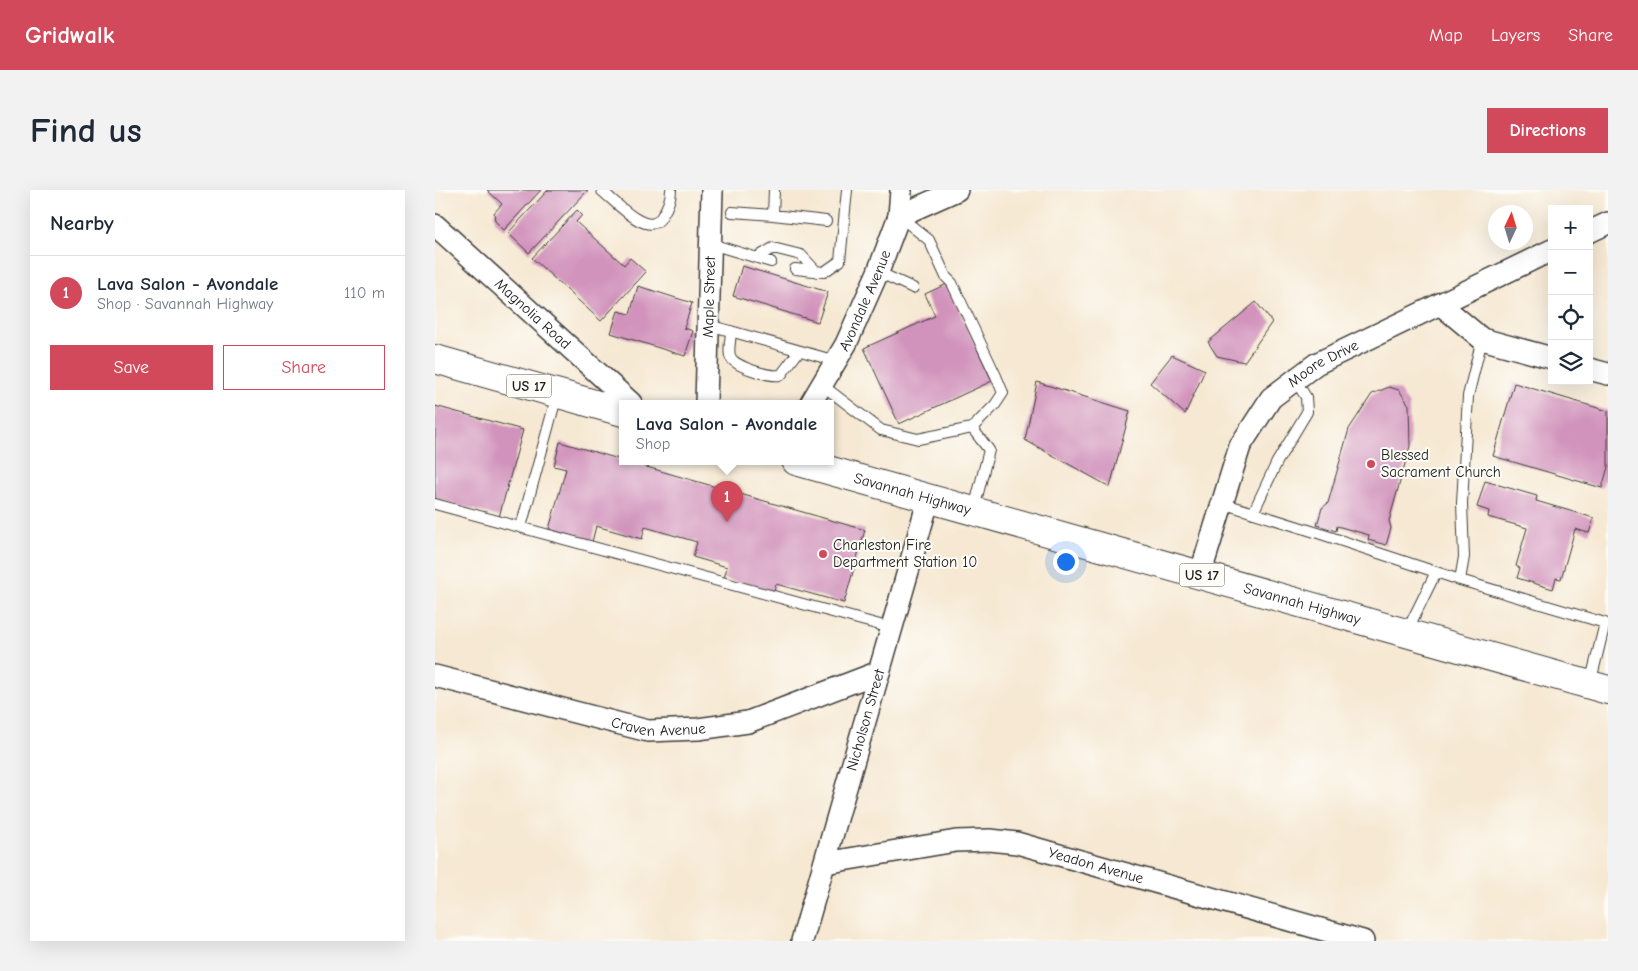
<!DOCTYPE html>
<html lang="en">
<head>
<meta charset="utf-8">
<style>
  body { margin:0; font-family:"Comic Neue",sans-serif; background:#f2f2f3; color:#1f2937 }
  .controls { position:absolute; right:15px; top:15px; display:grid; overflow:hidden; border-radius:0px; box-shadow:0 5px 20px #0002 }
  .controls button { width:45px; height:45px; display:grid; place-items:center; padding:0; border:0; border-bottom:1px solid #e0e1e3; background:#fff; color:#1f2937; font:25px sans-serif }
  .compass { position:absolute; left:1053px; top:15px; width:45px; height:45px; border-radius:50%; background:#fff; box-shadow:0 5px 20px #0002; rotate:4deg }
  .you { position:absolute; left:630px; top:371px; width:18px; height:18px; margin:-12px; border:4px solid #fff; border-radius:50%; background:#1a73e8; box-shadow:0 0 0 8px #1a73e833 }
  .badge { display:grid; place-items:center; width:32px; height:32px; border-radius:50%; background:#d1495b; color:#fff; font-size:16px; font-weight:700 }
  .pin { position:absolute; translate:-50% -41px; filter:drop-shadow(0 1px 2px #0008) }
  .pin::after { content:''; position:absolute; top:26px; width:18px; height:15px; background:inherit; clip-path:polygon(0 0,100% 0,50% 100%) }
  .popup { position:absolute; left:184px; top:210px; width:215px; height:65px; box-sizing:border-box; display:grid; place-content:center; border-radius:0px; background:#fff; filter:drop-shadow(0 1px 4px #0005); font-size:16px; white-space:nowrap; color:#747a83 }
  .popup b { font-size:19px; color:#1f2937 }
  .popup::after { content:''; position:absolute; left:50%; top:100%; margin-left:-10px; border:10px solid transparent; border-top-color:#fff }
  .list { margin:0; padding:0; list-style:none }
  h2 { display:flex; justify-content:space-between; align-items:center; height:65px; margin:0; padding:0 20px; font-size:21px }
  h2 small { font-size:16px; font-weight:400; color:#747a83 }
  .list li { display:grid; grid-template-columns:32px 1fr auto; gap:15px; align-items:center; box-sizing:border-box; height:75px; padding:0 20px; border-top:1px solid #e0e1e3 }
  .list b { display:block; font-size:19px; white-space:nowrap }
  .list p { margin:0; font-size:16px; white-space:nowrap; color:#747a83 }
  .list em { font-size:16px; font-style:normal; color:#747a83 }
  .actions { display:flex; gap:10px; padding:15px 20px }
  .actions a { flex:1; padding:11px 0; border:1px solid #d1495b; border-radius:0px; text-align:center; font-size:18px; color:#d1495b }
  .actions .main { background:#d1495b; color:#fff }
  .icon { flex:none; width:28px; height:28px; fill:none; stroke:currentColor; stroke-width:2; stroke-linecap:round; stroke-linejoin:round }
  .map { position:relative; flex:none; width:1173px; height:751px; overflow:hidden; border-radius:0px }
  header { display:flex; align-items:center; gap:30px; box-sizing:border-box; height:70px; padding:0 25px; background:#d1495b; color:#fff }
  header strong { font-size:24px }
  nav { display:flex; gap:28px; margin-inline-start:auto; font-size:18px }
  .intro { display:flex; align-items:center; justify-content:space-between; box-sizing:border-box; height:120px; padding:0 30px }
  h1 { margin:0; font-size:35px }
  .button { padding:12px 22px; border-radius:0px; background:#d1495b; color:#fff; font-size:18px; font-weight:700 }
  main { display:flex; gap:30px; padding:0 30px }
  aside { flex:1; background:#fff; border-radius:0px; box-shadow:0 5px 20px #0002 }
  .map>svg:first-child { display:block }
  .building { fill:#d193bc }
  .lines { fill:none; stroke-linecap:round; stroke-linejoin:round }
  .lane-casing { stroke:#3d3b37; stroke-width:12 }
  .street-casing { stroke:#3d3b37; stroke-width:24 }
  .highway-casing { stroke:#3d3b37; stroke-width:30 }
  .lane { stroke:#fff; stroke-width:10 }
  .street { stroke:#fff; stroke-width:21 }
  .highway { stroke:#fff; stroke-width:28 }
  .poi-dot { fill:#d1495b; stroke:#fdfcf7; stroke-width:2 }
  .labels { text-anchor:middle; stroke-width:4; stroke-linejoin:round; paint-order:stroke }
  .shield { fill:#fdfcf7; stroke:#605f5e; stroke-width:1 }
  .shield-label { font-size:14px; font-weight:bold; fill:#1c1c1c }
  .street-label { font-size:15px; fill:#1c1c1c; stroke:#fdfcf7 }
  .poi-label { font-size:15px; fill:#1c1c1c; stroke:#fdfcf7; text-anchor:start }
</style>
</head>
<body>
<header>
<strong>Gridwalk</strong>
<nav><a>Map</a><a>Layers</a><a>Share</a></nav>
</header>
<div class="intro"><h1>Find us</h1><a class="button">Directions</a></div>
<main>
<aside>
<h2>Nearby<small></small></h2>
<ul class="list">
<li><span class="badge">1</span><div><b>Lava Salon - Avondale</b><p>Shop · Savannah Highway</p></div><em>110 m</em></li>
</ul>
<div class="actions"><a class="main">Save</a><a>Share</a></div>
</aside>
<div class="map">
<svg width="1173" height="751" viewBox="0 0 1173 751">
  <rect width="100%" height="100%" fill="#fdfcf7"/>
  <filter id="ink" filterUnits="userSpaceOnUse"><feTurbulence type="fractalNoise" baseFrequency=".02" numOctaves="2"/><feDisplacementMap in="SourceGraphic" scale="10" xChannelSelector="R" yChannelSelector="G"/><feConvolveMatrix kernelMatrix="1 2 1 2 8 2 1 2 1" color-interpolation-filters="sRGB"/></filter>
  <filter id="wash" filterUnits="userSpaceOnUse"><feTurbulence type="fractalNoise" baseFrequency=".0096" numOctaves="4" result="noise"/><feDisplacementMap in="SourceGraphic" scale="20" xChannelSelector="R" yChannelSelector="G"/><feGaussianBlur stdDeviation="1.12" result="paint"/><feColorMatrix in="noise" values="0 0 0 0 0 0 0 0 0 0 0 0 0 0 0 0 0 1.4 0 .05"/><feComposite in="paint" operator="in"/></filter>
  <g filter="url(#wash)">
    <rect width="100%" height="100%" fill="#f6e8d2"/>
    <g id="blocks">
      <path class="building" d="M52 0H106L69 40 60 31 59 23 67 14Z
        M113 0H153L94 63 73 43Z
        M142 20 147 25 141 32 189 75 195 68 211 82 166 131 97 68Z
        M307 76 393 102 383 132 298 106Z
        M512 94 557 191 464 234 429 158 500 126 490 104Z
        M203 96 257 113 249 138 258 141 250 166 176 143 183 121 195 124Z
        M821 112 837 132 809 172 782 166 773 152Z
        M737 165 770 180 750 224 715 193Z
        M602 192 695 221 675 297 590 250Z
        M1079 193 1173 221V277L1167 298 1058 266Z
        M954 197 964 200 974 215 975 256 954 331 956 338 951 355 933 350 934 345 902 336 901 341 882 335 887 318 893 313 914 239 937 204Z
        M0 216 88 240 64 327 0 309Z
        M125 252 430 340 409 413 341 394 338 403 289 389 292 377 258 367 262 352 210 337 207 349 161 336 157 352 114 339 131 279 119 276Z
        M1050 291 1102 306 1101 311 1159 328 1154 343 1140 339 1126 389 1121 388 1118 399 1082 388 1085 378 1081 376 1092 338 1053 327 1054 321 1042 317Z"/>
    </g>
  </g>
  <g filter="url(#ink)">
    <use href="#blocks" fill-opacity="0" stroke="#3d3b37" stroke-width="1"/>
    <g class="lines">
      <defs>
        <path id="lane" d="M167 1C180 11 214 50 227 26 232 18 236 9 236 0
          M297 22 338 25 339 0
          M338 25 391 31
          M464 26 494 50 511 87 517 93 561 186 568 203 560 215 537 238
          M276 54 336 72
          M323 67 338 58 366 65 382 82
          M360 79 389 82 405 71 412 0
          M443 82 478 98
          M274 135 401 171
          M296 141C296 148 293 159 295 166 299 177 335 187 346 185L364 161
          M387 195 446 240 483 249 537 238 554 260 539 319
          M787 313 883 343 1001 382
          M0 314 456 438
          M818 323 842 272 872 222 871 207 860 190
          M86 337 122 205
          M1025 390 1170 433 1155 494
          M971 443 1001 382 1025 390 1029 367 1027 313 1033 206 1047 149"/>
        <g id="street">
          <path d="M464 26 522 0"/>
          <path id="s1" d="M0 35 196 213"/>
          <path d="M1154 42 1173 33"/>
          <path d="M1005 114 1047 149 1117 168"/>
          <path d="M1154 179 1173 184"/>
          <path id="s2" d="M271 213 277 0"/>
          <path id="s3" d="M376 213 411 154 443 82 464 26 466 0"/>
          <path id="s4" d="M765 385 805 256 836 208 881 174 1117 60"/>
          <path id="s5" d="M0 486 213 541 263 539 313 532 444 482"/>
          <path id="s6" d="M390 673 521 651 555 650 582 653 928 751"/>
          <path id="s7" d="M367 751 494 308"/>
        </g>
        <g id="highway">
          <path d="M0 169 188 222"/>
          <path id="s8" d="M361 271 1173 500"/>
        </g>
      </defs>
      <use href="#lane" class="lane-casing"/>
      <use href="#street" class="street-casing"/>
      <use href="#highway" class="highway-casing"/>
      <use href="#lane" class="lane"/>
      <use href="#street" class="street"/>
      <use href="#highway" class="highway"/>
    </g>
  </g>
  <g class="poi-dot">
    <circle cx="936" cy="274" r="5"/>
    <circle cx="388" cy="364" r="5"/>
  </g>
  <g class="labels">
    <g class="shield">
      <rect x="71.5" y="184.5" width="45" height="23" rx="4"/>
      <rect x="744.5" y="373.5" width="45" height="23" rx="4"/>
    </g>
    <g class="shield-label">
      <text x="94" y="201">US 17</text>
      <text x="767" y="390">US 17</text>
    </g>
    <g class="street-label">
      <text dy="5" stroke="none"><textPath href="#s2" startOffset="106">Maple Street</textPath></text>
      <text dy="5" stroke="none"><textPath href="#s3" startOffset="116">Avondale Avenue</textPath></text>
      <text dy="5" stroke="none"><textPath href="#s1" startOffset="132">Magnolia Road</textPath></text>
      <text dy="5" stroke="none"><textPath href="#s4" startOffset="255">Moore Drive</textPath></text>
      <text dy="5" stroke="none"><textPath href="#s8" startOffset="121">Savannah Highway</textPath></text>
      <text dy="5" stroke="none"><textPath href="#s8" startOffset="526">Savannah Highway</textPath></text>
      <text dy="5" stroke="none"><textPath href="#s7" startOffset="230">Nicholson Street</textPath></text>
      <text dy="5" stroke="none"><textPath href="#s5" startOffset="230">Craven Avenue</textPath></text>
      <text dy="5" stroke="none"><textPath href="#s6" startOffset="276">Yeadon Avenue</textPath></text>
    </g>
    <g class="poi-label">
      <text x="946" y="270">Blessed<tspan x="946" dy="17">Sacrament Church</tspan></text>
      <text x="398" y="360">Charleston Fire<tspan x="398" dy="17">Department Station 10</tspan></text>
    </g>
  </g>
</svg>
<div class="controls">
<button>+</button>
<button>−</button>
<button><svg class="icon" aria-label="locate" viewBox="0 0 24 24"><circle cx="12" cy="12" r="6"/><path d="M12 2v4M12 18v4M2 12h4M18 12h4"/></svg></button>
<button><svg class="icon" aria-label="layers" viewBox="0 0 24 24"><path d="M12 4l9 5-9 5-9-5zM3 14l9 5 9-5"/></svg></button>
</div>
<svg class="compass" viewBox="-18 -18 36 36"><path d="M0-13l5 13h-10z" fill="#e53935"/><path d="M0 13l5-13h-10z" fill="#747a83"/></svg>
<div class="you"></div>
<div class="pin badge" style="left:292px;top:332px">1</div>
<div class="popup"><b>Lava Salon - Avondale</b>Shop</div>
</div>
</main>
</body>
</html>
